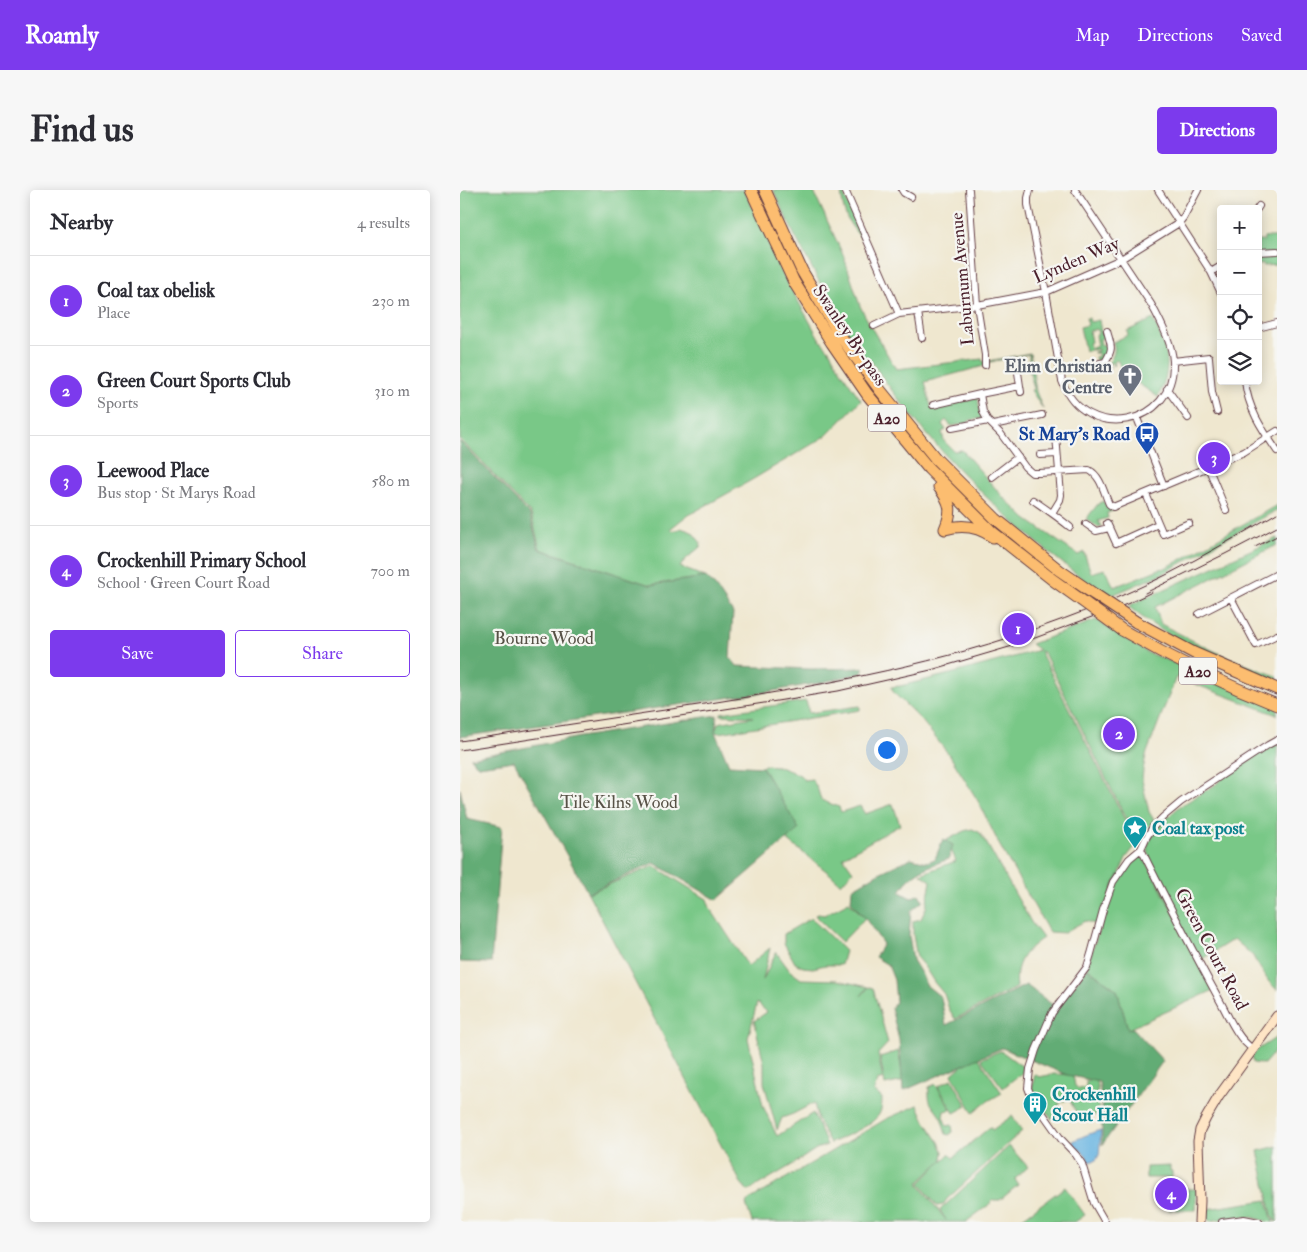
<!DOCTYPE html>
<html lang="en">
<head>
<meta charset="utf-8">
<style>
  body { margin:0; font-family:"IM FELL Double Pica",serif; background:#f7f7f7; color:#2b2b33 }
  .controls { position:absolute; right:15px; top:15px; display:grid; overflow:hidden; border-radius:5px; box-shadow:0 2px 12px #0003 }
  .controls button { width:45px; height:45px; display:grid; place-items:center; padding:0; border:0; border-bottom:1px solid #e1e1e2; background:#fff; color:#2b2b33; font:25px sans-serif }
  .you { position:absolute; left:426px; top:559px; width:18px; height:18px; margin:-12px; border:4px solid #fff; border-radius:50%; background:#1a73e8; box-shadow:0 0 0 8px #1a73e833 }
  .badge { display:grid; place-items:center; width:32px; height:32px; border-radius:50%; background:#7c3aed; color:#fff; font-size:16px; font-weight:700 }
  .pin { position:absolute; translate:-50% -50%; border:2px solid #fff; box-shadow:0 1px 5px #0006 }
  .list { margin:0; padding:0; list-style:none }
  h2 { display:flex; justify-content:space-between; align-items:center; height:65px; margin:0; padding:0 20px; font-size:21px }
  h2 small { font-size:16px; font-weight:400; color:#7c7c81 }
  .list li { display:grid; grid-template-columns:32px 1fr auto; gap:15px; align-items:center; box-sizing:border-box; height:90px; padding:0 20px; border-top:1px solid #e1e1e2 }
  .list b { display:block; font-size:19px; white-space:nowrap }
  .list p { margin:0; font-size:16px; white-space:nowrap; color:#7c7c81 }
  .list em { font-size:16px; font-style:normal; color:#7c7c81 }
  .actions { display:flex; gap:10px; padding:15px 20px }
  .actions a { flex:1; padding:11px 0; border:1px solid #7c3aed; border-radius:5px; text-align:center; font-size:18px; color:#7c3aed }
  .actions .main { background:#7c3aed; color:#fff }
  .icon { flex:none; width:28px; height:28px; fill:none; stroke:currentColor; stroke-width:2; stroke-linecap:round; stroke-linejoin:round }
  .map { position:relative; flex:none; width:817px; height:1032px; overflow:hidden; border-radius:5px }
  header { display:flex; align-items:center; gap:30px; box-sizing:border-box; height:70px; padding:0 25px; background:#7c3aed; color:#fff }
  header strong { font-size:24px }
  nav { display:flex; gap:28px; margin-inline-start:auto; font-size:18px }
  .intro { display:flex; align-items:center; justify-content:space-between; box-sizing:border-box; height:120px; padding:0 30px }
  h1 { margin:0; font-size:35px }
  .button { padding:12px 22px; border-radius:5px; background:#7c3aed; color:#fff; font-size:18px; font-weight:700 }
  main { display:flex; gap:30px; padding:0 30px }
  aside { flex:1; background:#fff; border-radius:5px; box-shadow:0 2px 12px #0003 }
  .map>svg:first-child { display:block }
  .green { fill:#79c887; stroke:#627459 }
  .forest { fill:#62ac74; stroke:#566650 }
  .water { fill:#68b4e1; stroke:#596a86 }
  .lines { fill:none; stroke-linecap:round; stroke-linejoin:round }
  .street-casing { stroke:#633d44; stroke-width:8 }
  .secondary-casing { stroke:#633d44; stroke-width:11 }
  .highway-casing { stroke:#633d44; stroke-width:13 }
  .street { stroke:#fff; stroke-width:6 }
  .secondary { stroke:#fee5c5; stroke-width:9 }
  .highway { stroke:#fcbd6f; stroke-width:11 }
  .rail { stroke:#4a1f2b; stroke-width:1 }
  .highway-bridge-casing { stroke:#633d44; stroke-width:13; stroke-linecap:butt }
  .highway-bridge { stroke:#fcbd6f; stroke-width:11 }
  .labels { text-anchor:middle; stroke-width:4.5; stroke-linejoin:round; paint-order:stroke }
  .shield { fill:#f6f6f2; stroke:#7e6067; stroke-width:1 }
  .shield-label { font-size:16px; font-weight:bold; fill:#4a1f2b }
  .street-label { font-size:18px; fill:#4a1f2b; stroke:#f6f6f2 }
  .worship-label { font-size:18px; font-weight:bold; fill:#5b616d; stroke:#f6f6f2; text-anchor:end }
  .transit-label { font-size:18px; font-weight:bold; fill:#164399; stroke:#f6f6f2; text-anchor:end }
  .park-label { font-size:18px; fill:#585247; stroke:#f6f6f2 }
  .culture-label { font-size:18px; font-weight:bold; fill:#0d838f; stroke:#f6f6f2; text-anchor:start }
</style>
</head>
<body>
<header>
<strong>Roamly</strong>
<nav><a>Map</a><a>Directions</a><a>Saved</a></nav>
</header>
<div class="intro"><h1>Find us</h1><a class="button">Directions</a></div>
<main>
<aside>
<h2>Nearby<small>4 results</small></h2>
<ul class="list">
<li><span class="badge">1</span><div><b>Coal tax obelisk</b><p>Place</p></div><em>230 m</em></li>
<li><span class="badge">2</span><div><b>Green Court Sports Club</b><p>Sports</p></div><em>310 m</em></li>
<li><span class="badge">3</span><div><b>Leewood Place</b><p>Bus stop · St Marys Road</p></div><em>580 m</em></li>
<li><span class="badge">4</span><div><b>Crockenhill Primary School</b><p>School · Green Court Road</p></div><em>700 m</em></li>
</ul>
<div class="actions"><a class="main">Save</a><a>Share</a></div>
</aside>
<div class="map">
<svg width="817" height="1032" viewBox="0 0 817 1032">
  <rect width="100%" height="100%" fill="#f6f6f2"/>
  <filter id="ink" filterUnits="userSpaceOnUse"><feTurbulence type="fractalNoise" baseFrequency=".02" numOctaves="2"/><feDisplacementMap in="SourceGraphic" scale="10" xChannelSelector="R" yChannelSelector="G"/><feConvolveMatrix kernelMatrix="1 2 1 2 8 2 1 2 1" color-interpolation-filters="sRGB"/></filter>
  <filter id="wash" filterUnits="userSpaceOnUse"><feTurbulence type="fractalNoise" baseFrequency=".0096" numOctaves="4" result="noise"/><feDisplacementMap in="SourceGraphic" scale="20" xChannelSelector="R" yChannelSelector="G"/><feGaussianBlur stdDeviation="1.12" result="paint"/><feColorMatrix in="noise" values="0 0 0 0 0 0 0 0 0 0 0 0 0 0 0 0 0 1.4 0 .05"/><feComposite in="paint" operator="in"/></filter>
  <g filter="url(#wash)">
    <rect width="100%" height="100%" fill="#efe7cf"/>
    <path class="green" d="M0 0H284L304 40 320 79 360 150 369 160 381 181 401 210 366 246 290 291 225 327 210 339 214 341 221 338 232 342 241 353 240 357 226 369 220 377 245 387 190 395 80 359 71 324 0 249V101H1L0 100Z
      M313 0H353L384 67 400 116 411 137 436 179 522 169 523 172 570 163 576 202 583 219 571 200 574 199 569 178V164L530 172 524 176 465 192 471 217 503 210 506 211 511 210 512 208H518L520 223 524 230H522L519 229 510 230 508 233 493 236 490 235 486 230 482 234 486 240 482 242 484 251 494 261 502 260 543 307 566 329 618 365 624 362 631 383 645 379 654 397 702 378 703 379 715 373 817 315V320L702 384 650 406 640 400H638C550 336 472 261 411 171L408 173 378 127 334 44Z
      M381 0H382L406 54C389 34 383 27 381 0Z
      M804 47H817V75L804 76 803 74 798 75V51H804Z
      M626 128H629L630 132 639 130 641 142H645L646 145 644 147 640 149 641 155H646L648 157C649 165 643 169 636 171L635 167 639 166 638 163H634V162L638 161V159L632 160V158L638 156 636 145 638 144 637 139 629 141 631 152 629 153 631 160 625 161 620 137 628 135Z
      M693 129C707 161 714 173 698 207L676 192 672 196 657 170 654 172 655 175 654 176 652 172 649 174 650 178 648 174C653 166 656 162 653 152L668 145 667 141Z
      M643 311 648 318 655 319V320L647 323 648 328 638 331 641 336 638 337 626 329 638 314Z
      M817 348V355L695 417 701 434C740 455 775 472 817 486V494C767 472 710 452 668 416Z
      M636 430 688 463 735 480 817 515V525L716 487 686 565 683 580 682 590 689 622 694 630 677 651 584 463 580 461 677 654 666 668 638 735 625 731 612 738 605 743 589 742 540 656 518 611 490 566 463 532 434 503 431 497 440 496 490 484 579 460 571 454Z
      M346 511 349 523 400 516V520L259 543 255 542 258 533 293 527 261 525V523Z
      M817 551V800L809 792 795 770 793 766 774 749 739 771 693 681 687 657 695 639 719 617 755 595 776 576Z
      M304 575 317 576 340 585 344 590 352 589 358 600 361 610 379 617 381 622 400 616 405 624 433 614 440 635 383 667 393 681 381 694 370 684 326 649 338 639 302 577Z
      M512 639 519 642 527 654 571 732 583 748C564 761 554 773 557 797L495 829 489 819 484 804 474 792 464 776 457 768 453 745V731L461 729 466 718 471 691 461 684 496 671 487 650 504 641Z
      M674 666 684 667 754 800 668 839 657 800 627 777 654 693Z
      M194 676 247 709 250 718 288 776 310 758 303 790 316 762 330 781 341 789 377 790 408 797 401 806 409 797 413 798 428 853 418 864 423 889 417 891 414 901 422 908C422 914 422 922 417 927 409 937 382 948 370 953L358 930 354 913 333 924 322 928 317 940 304 893V873L294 831 307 822 297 813 288 848 303 916 317 946 353 923 367 955 356 959 332 975 288 1001 281 993 128 703Z
      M389 712 405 728 382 752 358 729 355 725 359 724 364 725Z
      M351 728 385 761 381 775H365L353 778 343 777 335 773 324 753V744Z
      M817 847V859L804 874 793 873 792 867 797 860Z
      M438 861 444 891 425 895 420 867Z
      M540 861 544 863 563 877 562 884 559 885 543 898 521 869Z
      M516 864 542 903 528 911 513 923 492 884Z
      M575 884 579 887 594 884 613 885 615 896 619 899 626 897V892L636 887 639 920 637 925 623 926 621 923 617 924 609 909 599 913C600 922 601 925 592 929L578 910 572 898Z
      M492 889 507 916 494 923 478 896Z
      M476 894 491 920 484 921 483 927 487 936 492 935 493 942 489 945 486 944C484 939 483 932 481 928 472 913 468 916 469 897Z
      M458 915 465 931 479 952 483 961 482 971 489 964 493 968 530 937 532 940 552 926 562 941 487 1009 483 1015 477 1016 460 994 461 992 481 971 460 991 458 994 486 1030 480 1020 549 956 568 977 555 989 558 995 540 1010H532L530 1014 507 1031V1032H292L286 1014 289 1010 426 929Z
      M817 956V1032H816L812 1025 798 961Z
      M710 976V981H712V988H686V977Z
      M605 997 625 1025 615 1032H557Z
      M715 999H736V1020H715V1017L713 1016 712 1020H709V1016L714 1014Z
      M807 1010 811 1025 814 1032C803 1032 797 1027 787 1027 775 1026 762 1029 750 1031L743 1026 740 1020Z"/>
    <path class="forest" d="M0 251 70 325 79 359 190 395 246 387 255 396 273 423 270 467 277 476 351 479 404 478 402 483 359 493 307 502 0 547Z
      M257 525 255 542 269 575 302 577 339 639 257 710 194 673 128 703 54 571 19 576 10 568 120 547Z
      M0 599 7 629 42 637 31 773 0 772Z
      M483 649 493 655 489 669C470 676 450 682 440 702L451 708 459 704 463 711 451 721 449 745 453 770 462 785 466 795 481 807 486 835 566 795 597 818 627 778 657 800 668 839 673 838 703 871 642 955V917L639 892 607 885 542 858 443 901 439 850 431 818 436 812 434 790 428 775 415 767 423 754 405 728 391 712 392 699 417 684 451 668 467 672 475 669Z"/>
    <path class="water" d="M637 941H641L639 965 636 970 629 972 628 971 626 965 613 954V951L624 946Z"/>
  </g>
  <g filter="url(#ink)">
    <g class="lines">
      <defs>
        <path id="street" d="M385 0 439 124
          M442 0 444 3 451 7
          M509 0 517 115 525 165V175
          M570 0 568 8V15L586 102 602 191C625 254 716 237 713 171 712 153 700 130 691 114L615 0
          M698 0 751 82 761 103
          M797 19 799 16
          M798 62 817 61
          M751 82 761 76
          M458 122 462 148
          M414 136 439 124 517 115 586 102 661 69 719 33 723 28 738 0
          M798 138 817 133
          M556 169 560 196
          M713 171 749 167 752 202 757 222
          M601 182 645 172C654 158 651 156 647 141
          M785 191C788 219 802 239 817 261
          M707 199 728 228
          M520 204 560 196 561 202
          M473 215 520 204 523 222 528 231
          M677 228 704 296
          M533 235 582 225
          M492 238 528 231 541 244 565 277 572 283H579L629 280C641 286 644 303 649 314L653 317 784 262 817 241
          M580 265 597 264
          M748 277 766 320
          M532 287 558 267
          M686 304 703 344 729 333
          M573 310C586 319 598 327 610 337
          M592 323 600 310 601 305 596 246
          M647 333 656 353 698 334
          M626 334 636 341 649 338
          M771 408 796 455 817 445
          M739 424 817 384
          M681 659C706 709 732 760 759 809 768 825 777 849 793 859
          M645 1032 634 1013 622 974 616 965 601 949 572 908 568 898 570 879 576 860 592 823 627 777 631 764 643 720 653 692 669 669 681 659 686 648 693 637 703 627 721 612 808 555 817 550
          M762 1032 784 1029 799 1032"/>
        <path id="secondary" d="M739 1032 740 1011 738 951 740 940 746 928 759 906 817 826"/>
        <path id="highway" d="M291 0 334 92 372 153 407 204 469 279 531 341 593 390 621 410
          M305 0 342 81 381 147 420 200 476 269 536 329 599 380 634 404
          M479 297C491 313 493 320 485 339
          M485 339C502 334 518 336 533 347
          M676 432 734 463 817 499
          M662 440C712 469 763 494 817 515"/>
      </defs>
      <use href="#street" class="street-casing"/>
      <use href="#secondary" class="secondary-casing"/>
      <use href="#highway" class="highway-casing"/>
      <use href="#street" class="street"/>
      <use href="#secondary" class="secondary"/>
      <use href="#highway" class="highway"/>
      <path class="rail" d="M795 357 817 346
        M685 403 765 364 817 337
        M0 551C79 539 159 527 238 515 350 497 462 478 569 441 617 425 664 406 708 384 746 365 781 344 817 323
        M0 560 317 511 378 501 427 490 471 480 556 455 667 414 692 402"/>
      <defs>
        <path id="highway-bridge" d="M634 404 676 432
          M621 410 662 440"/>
      </defs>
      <use href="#highway-bridge" class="highway-bridge-casing"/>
      <use href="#highway-bridge" class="highway-bridge"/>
    </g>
  </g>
  <defs>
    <symbol id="church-pin" viewBox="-11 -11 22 30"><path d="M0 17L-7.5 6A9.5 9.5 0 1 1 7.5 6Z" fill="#6b7280" stroke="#f6f6f2"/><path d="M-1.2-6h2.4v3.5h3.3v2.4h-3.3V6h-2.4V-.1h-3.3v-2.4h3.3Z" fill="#fff"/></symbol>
    <symbol id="bus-pin" viewBox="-11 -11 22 30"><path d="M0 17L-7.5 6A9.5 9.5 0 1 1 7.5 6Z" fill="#1a4fb4" stroke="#f6f6f2"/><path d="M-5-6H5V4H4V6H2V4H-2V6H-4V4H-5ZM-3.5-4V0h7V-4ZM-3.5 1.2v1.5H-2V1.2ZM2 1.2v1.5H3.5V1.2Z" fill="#fff"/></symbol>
    <symbol id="sight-pin" viewBox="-11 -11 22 30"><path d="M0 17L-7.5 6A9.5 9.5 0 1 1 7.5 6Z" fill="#0f9aa8" stroke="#f6f6f2"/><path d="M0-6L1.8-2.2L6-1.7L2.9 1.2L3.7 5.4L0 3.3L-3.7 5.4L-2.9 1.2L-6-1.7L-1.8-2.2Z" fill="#fff"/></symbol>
    <symbol id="building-pin" viewBox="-11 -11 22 30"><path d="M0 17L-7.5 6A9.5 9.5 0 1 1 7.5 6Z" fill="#0f9aa8" stroke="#f6f6f2"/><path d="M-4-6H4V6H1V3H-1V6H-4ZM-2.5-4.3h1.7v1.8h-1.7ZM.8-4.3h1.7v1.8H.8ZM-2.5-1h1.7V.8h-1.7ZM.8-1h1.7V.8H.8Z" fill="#fff"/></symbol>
  </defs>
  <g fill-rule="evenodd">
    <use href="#church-pin" x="656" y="172" width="28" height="38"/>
    <use href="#bus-pin" x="673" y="230" width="28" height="38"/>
    <use href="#sight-pin" x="661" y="624" width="28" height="38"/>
    <use href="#building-pin" x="561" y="900" width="28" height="38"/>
  </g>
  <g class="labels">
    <g class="shield">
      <rect x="408" y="214.5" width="38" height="27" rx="4"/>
      <rect x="719" y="467.5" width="38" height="27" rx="4"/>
    </g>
    <g class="shield-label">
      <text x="427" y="234">A20</text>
      <text x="738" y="487">A20</text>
    </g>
    <g class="street-label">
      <text transform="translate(616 70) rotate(-23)" y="6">Lynden Way</text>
      <text transform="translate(502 89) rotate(-95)" y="6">Laburnum Avenue</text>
      <text transform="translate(390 145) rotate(56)" y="6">Swanley By-pass</text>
      <text transform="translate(752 759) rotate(62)" y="6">Green Court Road</text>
    </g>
    <g class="worship-label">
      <text x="652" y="182">Elim Christian<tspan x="652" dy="21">Centre</tspan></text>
    </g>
    <g class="transit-label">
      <text x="670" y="250">St Mary's Road</text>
    </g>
    <g class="park-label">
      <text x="84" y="454">Bourne Wood</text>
      <text x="159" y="618">Tile Kilns Wood</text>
    </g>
    <g class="culture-label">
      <text x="692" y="644">Coal tax post</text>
      <text x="592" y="910">Crockenhill<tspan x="592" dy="21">Scout Hall</tspan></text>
    </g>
  </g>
</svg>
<div class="controls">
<button>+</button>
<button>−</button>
<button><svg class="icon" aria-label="locate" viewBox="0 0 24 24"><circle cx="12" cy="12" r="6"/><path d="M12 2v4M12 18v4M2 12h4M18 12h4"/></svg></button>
<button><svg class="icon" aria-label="layers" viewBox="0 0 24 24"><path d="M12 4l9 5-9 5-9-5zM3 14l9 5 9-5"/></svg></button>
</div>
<div class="you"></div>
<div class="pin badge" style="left:558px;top:439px">1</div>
<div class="pin badge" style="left:659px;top:544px">2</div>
<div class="pin badge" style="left:754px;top:268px">3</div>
<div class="pin badge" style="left:711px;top:1004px">4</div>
</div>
</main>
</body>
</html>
